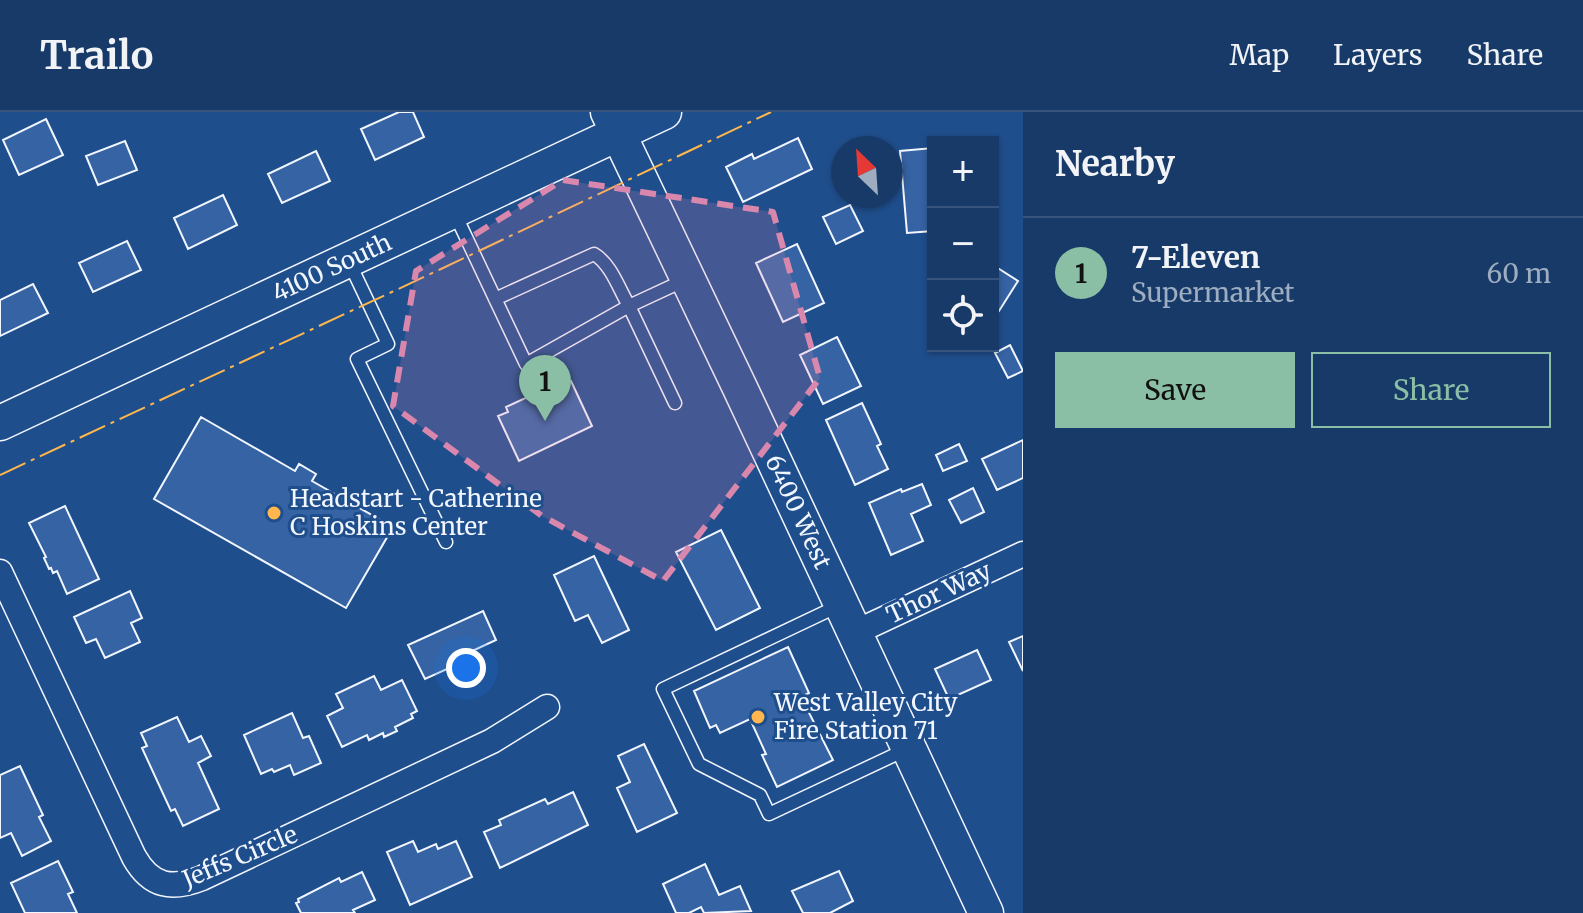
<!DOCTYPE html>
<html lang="en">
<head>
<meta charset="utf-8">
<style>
  body { margin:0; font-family:Merriweather,serif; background:#20416f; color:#f1f3f6 }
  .controls { position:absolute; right:24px; top:24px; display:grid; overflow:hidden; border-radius:0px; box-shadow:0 2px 6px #0004 }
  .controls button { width:72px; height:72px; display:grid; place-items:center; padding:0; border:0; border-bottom:2px solid #36547d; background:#173a69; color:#f1f3f6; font:40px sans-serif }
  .compass { position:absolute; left:831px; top:24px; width:72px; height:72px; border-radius:50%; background:#173a69; box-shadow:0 2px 6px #0004; rotate:335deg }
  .you { position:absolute; left:466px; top:556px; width:28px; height:28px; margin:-20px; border:6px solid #fff; border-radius:50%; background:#1a73e8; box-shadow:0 0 0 12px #1a73e833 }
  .badge { display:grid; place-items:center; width:52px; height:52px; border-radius:50%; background:#8abfa5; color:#111; font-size:26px; font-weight:700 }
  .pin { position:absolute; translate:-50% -66px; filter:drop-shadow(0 2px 4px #0008) }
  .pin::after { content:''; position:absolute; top:42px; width:28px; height:24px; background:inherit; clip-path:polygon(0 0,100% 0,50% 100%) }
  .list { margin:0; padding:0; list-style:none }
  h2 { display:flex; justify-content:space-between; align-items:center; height:104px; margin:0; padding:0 32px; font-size:34px }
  h2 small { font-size:26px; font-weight:400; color:#9eadc0 }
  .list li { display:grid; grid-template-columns:52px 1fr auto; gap:24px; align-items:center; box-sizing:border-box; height:112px; padding:0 32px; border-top:2px solid #36547d }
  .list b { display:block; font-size:30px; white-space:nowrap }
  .list p { margin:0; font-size:26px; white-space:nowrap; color:#9eadc0 }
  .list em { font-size:26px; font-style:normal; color:#9eadc0 }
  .actions { display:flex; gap:16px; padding:24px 32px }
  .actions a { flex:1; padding:18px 0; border:2px solid #8abfa5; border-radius:0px; text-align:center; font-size:28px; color:#8abfa5 }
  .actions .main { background:#8abfa5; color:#111 }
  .icon { flex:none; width:44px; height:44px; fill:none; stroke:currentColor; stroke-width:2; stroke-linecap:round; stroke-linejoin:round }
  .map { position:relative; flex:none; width:1023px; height:801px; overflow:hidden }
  header { display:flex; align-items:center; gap:48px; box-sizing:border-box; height:112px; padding:0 40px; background:#173a69; border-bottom:2px solid #36547d }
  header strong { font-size:38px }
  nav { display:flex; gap:44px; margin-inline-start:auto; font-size:28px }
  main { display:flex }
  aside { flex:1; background:#173a69 }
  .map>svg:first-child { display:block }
  .building { fill:#3563a3; stroke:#f2f6ff; stroke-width:2 }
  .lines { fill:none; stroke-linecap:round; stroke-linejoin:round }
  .lane-casing { stroke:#f2f6ff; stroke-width:15 }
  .street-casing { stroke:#f2f6ff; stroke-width:27 }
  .secondary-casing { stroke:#f2f6ff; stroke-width:37 }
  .lane { stroke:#1f4e8c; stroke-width:12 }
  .street { stroke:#1f4e8c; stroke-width:24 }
  .secondary { stroke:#1f4e8c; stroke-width:34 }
  .power { stroke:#ffb74d; stroke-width:2; stroke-dasharray:28 6 4 6; stroke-linecap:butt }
  .marked { fill:#da87ad; fill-opacity:0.2; stroke:#da87ad; stroke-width:6; stroke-dasharray:16 10; stroke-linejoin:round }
  .poi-dot { fill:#ffb74d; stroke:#1f4e8c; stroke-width:3 }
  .labels { text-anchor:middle; stroke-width:6; stroke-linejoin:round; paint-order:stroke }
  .street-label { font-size:24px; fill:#f2f6ff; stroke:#1f4e8c }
  .poi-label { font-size:24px; fill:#f2f6ff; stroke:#1f4e8c; text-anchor:start }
</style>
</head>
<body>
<header>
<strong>Trailo</strong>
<nav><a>Map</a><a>Layers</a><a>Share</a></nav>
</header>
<main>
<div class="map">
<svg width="1023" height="801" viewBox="0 0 1023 801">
  <rect width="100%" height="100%" fill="#1f4e8c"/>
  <path class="building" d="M399 0H413L424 25 375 48 361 17Z
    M46 7 63 43 19 63 3 28Z
    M798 26 812 57 743 90 726 55 752 42 754 47Z
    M125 29 137 58 98 73 86 44Z
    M933 36V119L907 121 900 39Z
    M316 39 330 69 282 91 268 62Z
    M223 83 237 113 188 137 174 106Z
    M850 93 863 119 836 132 823 105Z
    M127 129 141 158 93 180 79 151Z
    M797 132 824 191 783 210 756 151Z
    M993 153 1018 169 999 199 993 196Z
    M33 172 48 201 0 224V188Z
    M837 225 861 274 823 292 800 243Z
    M1010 233 1023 259 1008 266 995 241Z
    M571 269 592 314 519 349 498 304 508 300 506 295 560 270 563 273Z
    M862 291 881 332 877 334 888 357 855 373 826 308Z
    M201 305 295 359 299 352 316 362 312 369 393 415 346 496 154 387Z
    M1023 328V366L997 378 982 347Z
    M959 332 967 349 943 359 936 343Z
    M922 372 931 393 911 402 923 429 891 443 869 391 901 377 902 380Z
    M973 376 984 400 961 411 949 388Z
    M65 394 99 467 67 482 57 459 53 461 51 456 49 457 44 446 46 445 29 411Z
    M721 418 760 496 716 518 676 440Z
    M594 444 629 518 602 531 588 503 575 509 554 463Z
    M130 479 142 506 131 511 140 530 105 546 96 527 86 531 74 505Z
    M483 499 496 528 470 540 475 550 451 561 449 556 425 567 408 533Z
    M1023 524V559L1009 530Z
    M788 535 809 581 801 585 833 648 777 675 762 643 766 642 750 607 720 621 716 613 710 616 694 579Z
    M977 538 991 568 949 587 935 557Z
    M374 564 381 578 402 568 417 599 411 602 413 606 395 615 397 619 384 625 383 621 369 628 367 623 342 635 327 604 343 596 336 582Z
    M292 601 303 626 309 624 321 651 294 663 290 653 274 660 272 657 261 662 244 623Z
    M177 605 189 630 201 624 211 644 198 651 219 697 183 714 175 697 171 699 142 636 147 634 141 621Z
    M644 632 677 701 637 720 617 676 630 670 618 644Z
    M20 654 43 703 39 705 51 729 22 744 11 721 0 726V663Z
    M573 680 588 713 500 756 484 720 501 713 499 708 545 687 548 692Z
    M413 729 418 740 436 732 438 737 456 729 472 765 410 793 387 740Z
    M58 749 73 780 68 782 77 801H25L11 771Z
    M705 752 719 783 740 774 751 799 704 801 701 795 689 801H676L663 772Z
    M839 759 853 789 830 801H803L792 779Z
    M362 760 375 788 353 798 355 801H301L296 791 299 790 298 787 339 766 341 770Z"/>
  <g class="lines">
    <defs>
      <path id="lane" d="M455 102 526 252 629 194C619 177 611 152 594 142L495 187
        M349 150 388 232 357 247 446 430
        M675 291 629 194 685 168
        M838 494 663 577 699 652 760 683 769 702 905 638"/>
      <path id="street" d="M0 460 134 745C151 775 172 778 202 766L492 629 547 595
        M854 521 1023 442"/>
      <path id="secondary" d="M608 0 740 276 986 801
        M0 311 664 0"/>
    </defs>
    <use href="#lane" class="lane-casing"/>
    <use href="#street" class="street-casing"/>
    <use href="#secondary" class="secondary-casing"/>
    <use href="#lane" class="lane"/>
    <use href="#street" class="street"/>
    <use href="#secondary" class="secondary"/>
    <path class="power" d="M0 363 441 157 771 0"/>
  </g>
  <path class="marked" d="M563 68 773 100 820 266 663 469 542 404 393 294 416 159Z"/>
  <g class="poi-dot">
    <circle cx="274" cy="401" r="8"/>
    <circle cx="758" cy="605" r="8"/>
  </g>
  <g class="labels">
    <g class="street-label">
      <text transform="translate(332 156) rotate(-25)" y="8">4100 South</text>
      <text transform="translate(798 400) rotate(65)" y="8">6400 West</text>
      <text transform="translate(939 481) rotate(-25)" y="8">Thor Way</text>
      <text transform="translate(240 745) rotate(-23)" y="8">Jeffs Circle</text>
    </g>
    <g class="poi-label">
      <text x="290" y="395">Headstart - Catherine<tspan x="290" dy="28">C Hoskins Center</tspan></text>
      <text x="774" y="599">West Valley City<tspan x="774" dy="28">Fire Station 71</tspan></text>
    </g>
  </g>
</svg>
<div class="controls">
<button>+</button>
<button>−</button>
<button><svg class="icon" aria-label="locate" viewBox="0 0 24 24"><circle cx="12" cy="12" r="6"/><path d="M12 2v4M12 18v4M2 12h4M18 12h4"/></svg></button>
</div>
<svg class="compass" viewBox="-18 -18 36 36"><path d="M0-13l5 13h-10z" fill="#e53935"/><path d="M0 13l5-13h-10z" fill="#9eadc0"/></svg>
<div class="you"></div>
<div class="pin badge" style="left:545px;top:309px">1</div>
</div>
<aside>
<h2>Nearby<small></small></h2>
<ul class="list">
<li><span class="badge">1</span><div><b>7-Eleven</b><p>Supermarket</p></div><em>60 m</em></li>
</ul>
<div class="actions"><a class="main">Save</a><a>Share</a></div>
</aside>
</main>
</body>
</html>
